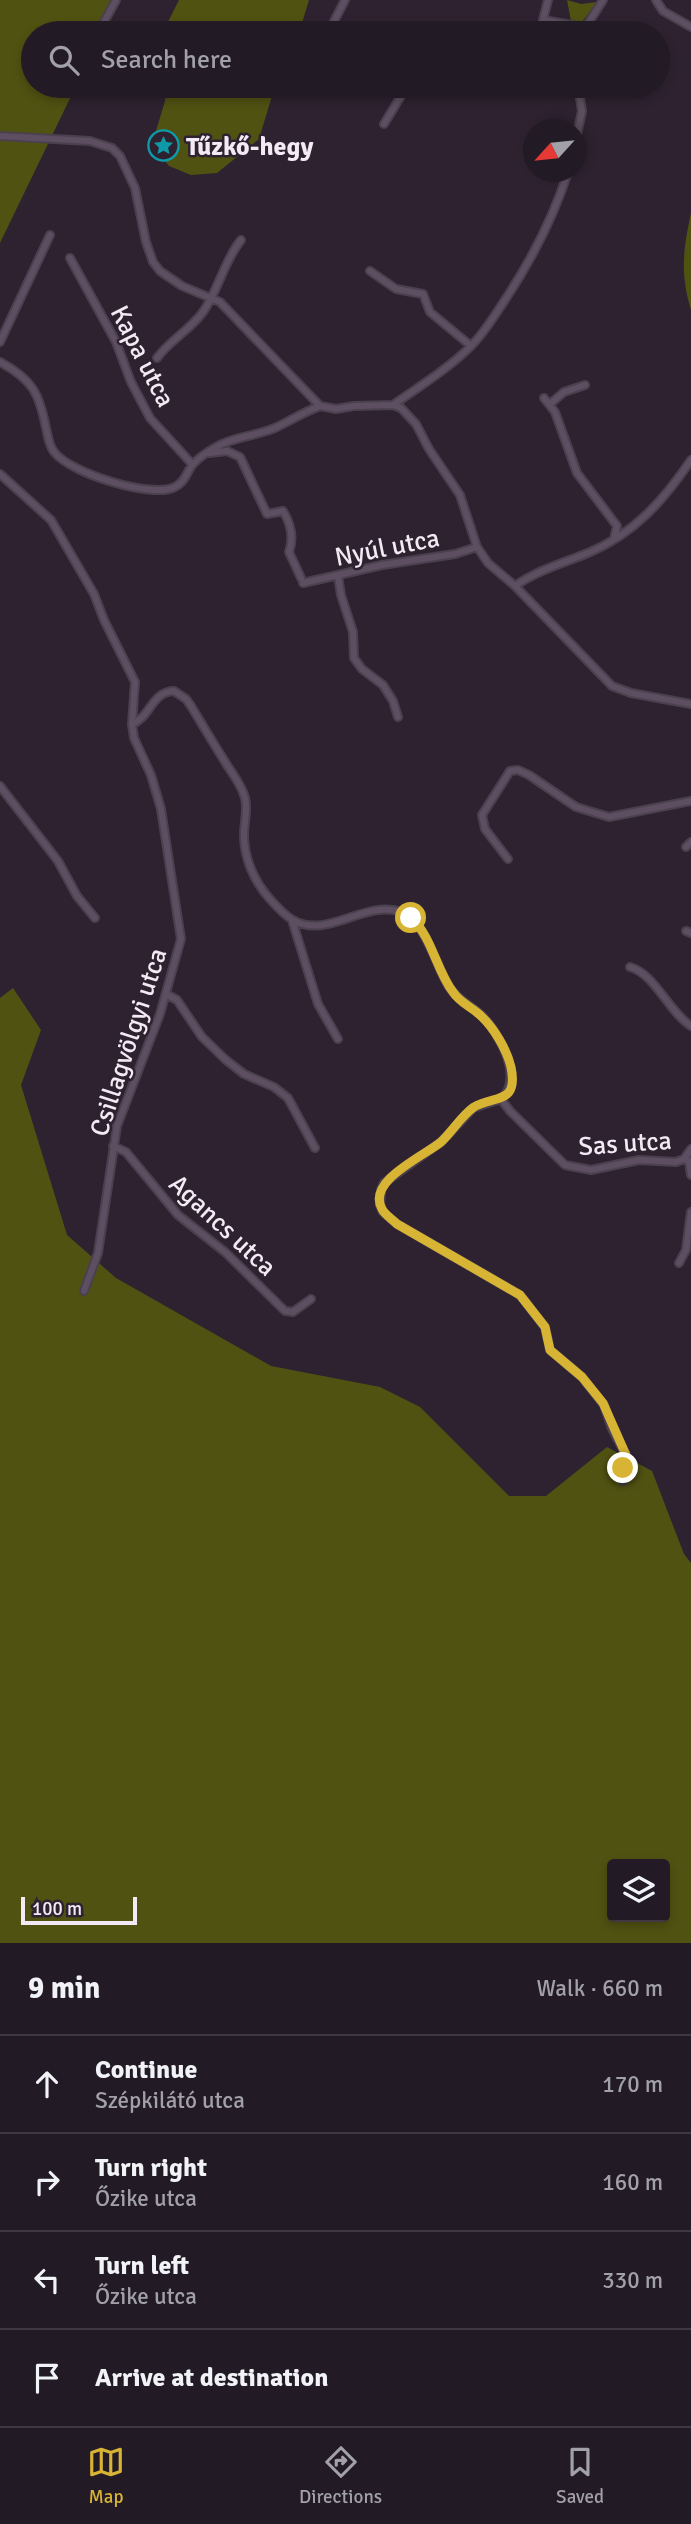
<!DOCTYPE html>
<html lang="en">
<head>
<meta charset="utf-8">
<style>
  body { margin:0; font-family:Signika,sans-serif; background:#2a232d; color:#f1f3f6 }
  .controls { position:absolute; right:21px; bottom:21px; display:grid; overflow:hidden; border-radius:7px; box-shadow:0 4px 10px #0003 }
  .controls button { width:63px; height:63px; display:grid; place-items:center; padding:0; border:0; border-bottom:2px solid #3f3842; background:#221a25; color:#f1f3f6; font:35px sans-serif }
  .compass { position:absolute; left:523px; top:119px; width:63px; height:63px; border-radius:50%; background:#221a25; box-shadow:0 4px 10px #0003; rotate:243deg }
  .scale { position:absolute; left:21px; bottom:18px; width:116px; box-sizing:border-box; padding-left:7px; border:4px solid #f3eaf5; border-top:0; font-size:19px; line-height:24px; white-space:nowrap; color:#f3eaf5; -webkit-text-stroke:5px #2e2231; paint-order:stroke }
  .stop { position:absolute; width:21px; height:21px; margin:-16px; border:5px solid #d8b434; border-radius:50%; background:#fff }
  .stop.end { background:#d8b434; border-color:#fff; box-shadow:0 2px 7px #0008 }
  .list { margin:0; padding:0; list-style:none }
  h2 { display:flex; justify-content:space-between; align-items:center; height:91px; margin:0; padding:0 28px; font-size:30px }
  h2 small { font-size:23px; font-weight:400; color:#a2a1a7 }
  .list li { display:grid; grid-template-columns:46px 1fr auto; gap:21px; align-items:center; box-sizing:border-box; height:98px; padding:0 28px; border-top:2px solid #3f3842 }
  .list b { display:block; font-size:26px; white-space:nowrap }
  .list p { margin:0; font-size:23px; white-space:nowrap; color:#a2a1a7 }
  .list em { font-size:23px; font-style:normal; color:#a2a1a7 }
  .icon { flex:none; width:38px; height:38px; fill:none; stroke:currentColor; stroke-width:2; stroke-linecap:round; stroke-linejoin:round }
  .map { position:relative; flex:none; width:691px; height:1943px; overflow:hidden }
  .search { position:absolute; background:#221a25; box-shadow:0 4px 10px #0003; left:21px; right:21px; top:21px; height:77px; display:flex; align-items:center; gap:18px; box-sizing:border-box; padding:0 24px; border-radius:38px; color:#a2a1a7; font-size:26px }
  .sheet { height:483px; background:#221a25 }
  nav { display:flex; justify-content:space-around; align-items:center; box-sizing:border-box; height:98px; border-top:2px solid #3f3842; background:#221a25; font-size:19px; color:#a2a1a7 }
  nav a { display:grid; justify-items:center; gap:4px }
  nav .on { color:#d8b434 }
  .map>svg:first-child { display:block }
  .green { fill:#505212; fill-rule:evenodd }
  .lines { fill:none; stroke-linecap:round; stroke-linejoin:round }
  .minor-casing { stroke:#4b414e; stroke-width:10 }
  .minor { stroke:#5d4f61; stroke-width:6 }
  .route { stroke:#d8b434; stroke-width:9 }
  .labels { text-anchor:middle; stroke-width:5; stroke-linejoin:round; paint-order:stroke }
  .poi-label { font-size:26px; font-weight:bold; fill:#f3eaf5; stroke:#2e2231; text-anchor:start }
  .street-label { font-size:26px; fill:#f3eaf5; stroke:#2e2231 }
</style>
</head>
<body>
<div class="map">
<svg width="691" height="1943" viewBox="0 0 691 1943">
  <rect width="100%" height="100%" fill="#2e2231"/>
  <path class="green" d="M0 0H117L101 33H33V86H76L0 243Z
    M179 0H309L299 33H167V24Z
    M567 0 581 4 597 2 582 22 571 21Z
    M167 86H275L259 139 217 173 191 175 169 166 152 144 165 101Z
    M691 213V310C680 274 683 249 691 213Z
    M13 988 41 1030 21 1085 67 1235 116 1278 271 1366 380 1387 420 1407 509 1496H546L607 1447 652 1471 684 1554 691 1563V1943H0V998ZM612 1864H665V1917H612Z"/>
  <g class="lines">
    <defs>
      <path id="minor" d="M656 0 663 11 691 27
        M543 20 572 25 581 33
        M98 33 116 0
        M328 33 345 0
        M534 33 542 24 548 0
        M582 33 603 0
        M384 124 407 86
        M0 136 90 141 112 148 120 156 135 188 146 242 153 262 160 271 182 286 220 302 320 406 336 409 354 406 393 405 401 408 416 424 429 449 460 495 477 547 488 563 515 586 612 686 631 693 691 704
        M576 139 582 111 578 86
        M70 258 116 342 131 382 150 418 192 464
        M370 271 396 289 423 294 430 312 471 346
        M0 342 50 235
        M157 358C170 340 190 330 203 312 219 289 224 261 241 240
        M0 362C33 380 39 393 46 428 48 436 49 447 55 453 71 473 152 499 175 487 186 482 187 470 194 463 200 457 209 451 216 447 234 436 258 436 277 427 291 420 304 412 320 406
        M544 398 555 412 577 473 617 526 614 539
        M550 404 564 392 585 385
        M393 405C420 386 448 369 471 346 484 333 493 318 503 303 531 261 553 219 568 172
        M209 453 227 451 240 457 267 514 283 511C291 524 294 538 289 552L301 578
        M0 474 51 520 94 594 104 620 135 682 132 724C151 717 151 692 174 691L186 699 191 706C203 726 215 746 227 765 234 776 242 786 245 798 248 810 244 823 244 835 244 858 254 881 269 898 276 906 284 915 293 920 327 940 365 899 402 912 425 921 436 966 449 987 458 1000 470 1005 481 1015 500 1033 524 1079 501 1099
        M338 576 341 595 353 632 354 658 362 669 383 685 393 701 398 717
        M303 583 382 565 455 554 477 547
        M515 586C538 570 563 563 588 553 634 534 664 500 691 460
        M0 786 58 861 77 896 95 918
        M686 847 691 842
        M508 859 485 829 482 815 510 771 518 770 529 775 576 807 609 817 691 801
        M292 920 318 1004 338 1039
        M686 931 691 933
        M630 967C655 974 668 1011 691 1026
        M166 994 177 1000 202 1037 226 1060 244 1074 274 1087 288 1098 315 1148
        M501 1099 473 1108 441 1142 384 1183 381 1190 380 1205 383 1212 397 1224 520 1295 545 1327 550 1350 582 1377 604 1405 612 1429 626 1455 623 1481
        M501 1099 510 1111 565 1165 591 1170 639 1160 676 1162 684 1159 691 1149
        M113 1146 126 1152 178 1215 225 1252 285 1311 293 1312 311 1299
        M684 1159 689 1161 691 1175
        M679 1263 686 1250 691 1212
        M84 1291 98 1253 117 1126 160 1014 181 939 161 809 151 775 134 738 132 724"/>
    </defs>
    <use href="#minor" class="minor-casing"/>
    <use href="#minor" class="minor"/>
  </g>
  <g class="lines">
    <path class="route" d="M411 918C432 936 436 970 453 992 460 1003 472 1007 481 1016 494 1028 507 1050 511 1067 519 1105 494 1095 474 1107 461 1116 452 1132 441 1142 424 1156 366 1181 382 1209 385 1215 392 1219 397 1224L520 1295 545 1327 550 1350 582 1377 603 1403 626 1455 623 1468"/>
  </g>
  <defs>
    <symbol id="sight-ring" viewBox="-11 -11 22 22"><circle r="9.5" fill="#2e2231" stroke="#0f9aa8" stroke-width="1.5"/><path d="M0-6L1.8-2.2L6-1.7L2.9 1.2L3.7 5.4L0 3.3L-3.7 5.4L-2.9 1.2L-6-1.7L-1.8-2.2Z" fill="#0f9aa8"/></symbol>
  </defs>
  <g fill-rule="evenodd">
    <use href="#sight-ring" x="146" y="128" width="35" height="35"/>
  </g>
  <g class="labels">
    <g class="poi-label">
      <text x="186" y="155">Tűzkő-hegy</text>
    </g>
    <g class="street-label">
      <text transform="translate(143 356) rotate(63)" y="9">Kapa utca</text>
      <text transform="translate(387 547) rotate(-11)" y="9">Nyúl utca</text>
      <text transform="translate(128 1042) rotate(-72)" y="9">Csillagvölgyi utca</text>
      <text transform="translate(625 1143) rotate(-4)" y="9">Sas utca</text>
      <text transform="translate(223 1225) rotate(43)" y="9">Agancs utca</text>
    </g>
  </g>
</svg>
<div class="controls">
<button><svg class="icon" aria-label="layers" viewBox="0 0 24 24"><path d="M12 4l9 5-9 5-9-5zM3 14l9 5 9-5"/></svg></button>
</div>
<svg class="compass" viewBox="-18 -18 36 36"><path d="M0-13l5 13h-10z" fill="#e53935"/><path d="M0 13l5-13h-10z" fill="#a2a1a7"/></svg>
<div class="scale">100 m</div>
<div class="stop" style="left:411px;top:918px"></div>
<div class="stop end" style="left:623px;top:1468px"></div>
<div class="search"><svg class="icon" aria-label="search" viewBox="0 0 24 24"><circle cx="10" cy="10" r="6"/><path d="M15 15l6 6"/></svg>Search here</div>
</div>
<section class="sheet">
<h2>9 min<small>Walk · 660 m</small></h2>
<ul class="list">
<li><svg class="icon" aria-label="ahead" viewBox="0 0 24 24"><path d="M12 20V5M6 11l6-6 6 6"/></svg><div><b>Continue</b><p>Szépkilátó utca</p></div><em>170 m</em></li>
<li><svg class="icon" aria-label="right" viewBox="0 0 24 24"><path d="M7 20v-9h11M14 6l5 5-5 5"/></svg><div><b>Turn right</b><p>Őzike utca</p></div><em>160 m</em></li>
<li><svg class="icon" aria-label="left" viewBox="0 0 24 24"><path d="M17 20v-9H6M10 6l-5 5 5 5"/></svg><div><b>Turn left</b><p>Őzike utca</p></div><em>330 m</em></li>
<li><svg class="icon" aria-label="arrive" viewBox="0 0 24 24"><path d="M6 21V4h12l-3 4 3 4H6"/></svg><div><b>Arrive at destination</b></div></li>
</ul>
</section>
<nav>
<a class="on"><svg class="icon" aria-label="map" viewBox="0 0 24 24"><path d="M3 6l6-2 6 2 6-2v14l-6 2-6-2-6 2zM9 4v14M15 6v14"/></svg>Map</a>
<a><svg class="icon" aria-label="directions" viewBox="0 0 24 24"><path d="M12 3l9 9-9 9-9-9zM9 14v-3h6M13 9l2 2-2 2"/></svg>Directions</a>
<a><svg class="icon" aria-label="saved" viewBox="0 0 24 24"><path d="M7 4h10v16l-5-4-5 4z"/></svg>Saved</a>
</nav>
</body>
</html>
